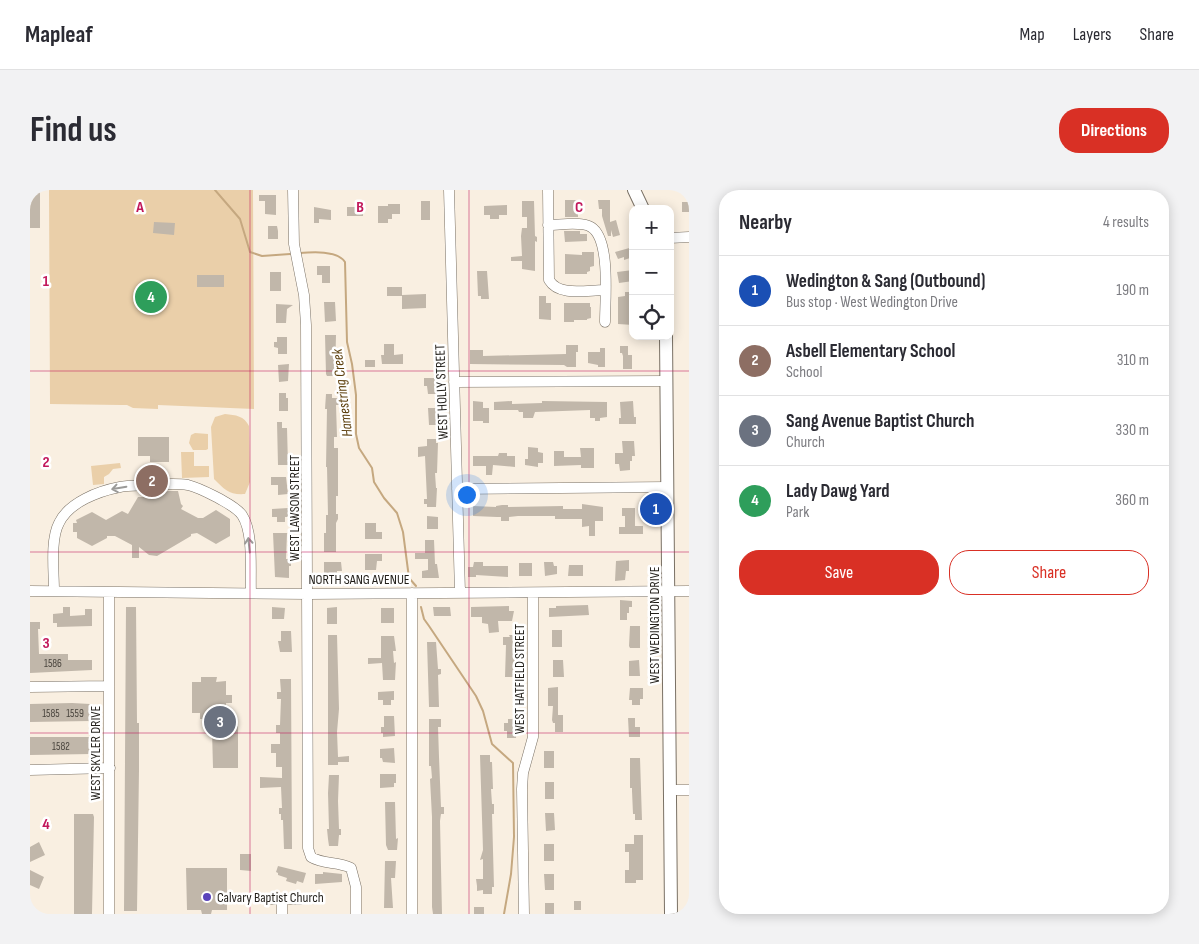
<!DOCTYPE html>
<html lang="en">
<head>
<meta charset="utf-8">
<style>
  body { margin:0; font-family:"Sofia Sans Condensed",sans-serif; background:#f2f2f3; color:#2b2b33 }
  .controls { position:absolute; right:15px; top:15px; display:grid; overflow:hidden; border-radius:10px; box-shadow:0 2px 12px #0003 }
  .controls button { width:45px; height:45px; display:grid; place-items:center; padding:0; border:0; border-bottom:1px solid #e1e1e2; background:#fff; color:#2b2b33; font:25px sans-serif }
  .you { position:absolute; left:436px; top:304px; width:18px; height:18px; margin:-12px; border:4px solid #fff; border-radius:50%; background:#1a73e8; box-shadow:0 0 0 8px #1a73e833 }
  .badge { display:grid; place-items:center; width:32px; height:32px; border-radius:50%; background:#d93025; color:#fff; font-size:16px; font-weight:700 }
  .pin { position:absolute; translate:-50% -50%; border:2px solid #fff; box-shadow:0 1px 5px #0006 }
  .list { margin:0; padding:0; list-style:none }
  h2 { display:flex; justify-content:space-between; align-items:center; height:65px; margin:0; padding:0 20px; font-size:21px }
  h2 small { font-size:16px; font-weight:400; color:#7c7c81 }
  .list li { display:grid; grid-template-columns:32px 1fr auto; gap:15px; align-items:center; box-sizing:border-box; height:70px; padding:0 20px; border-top:1px solid #e1e1e2 }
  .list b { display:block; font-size:19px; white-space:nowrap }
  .list p { margin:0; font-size:16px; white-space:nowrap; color:#7c7c81 }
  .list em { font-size:16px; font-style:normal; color:#7c7c81 }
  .actions { display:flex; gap:10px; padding:15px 20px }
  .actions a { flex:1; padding:11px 0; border:1px solid #d93025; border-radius:20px; text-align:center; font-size:18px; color:#d93025 }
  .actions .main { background:#d93025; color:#fff }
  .icon { flex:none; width:28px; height:28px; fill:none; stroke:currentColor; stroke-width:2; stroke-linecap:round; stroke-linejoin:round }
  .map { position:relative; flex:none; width:659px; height:724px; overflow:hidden; border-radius:20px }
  header { display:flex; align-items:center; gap:30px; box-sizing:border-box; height:70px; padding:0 25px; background:#fff; border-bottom:1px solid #e1e1e2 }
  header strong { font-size:24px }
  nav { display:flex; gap:28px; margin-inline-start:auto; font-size:18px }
  .intro { display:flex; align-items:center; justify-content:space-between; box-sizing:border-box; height:120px; padding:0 30px }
  h1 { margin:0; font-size:35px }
  .button { padding:12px 22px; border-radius:20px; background:#d93025; color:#fff; font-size:18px; font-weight:700 }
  main { display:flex; gap:30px; padding:0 30px }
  aside { flex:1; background:#fff; border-radius:20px; box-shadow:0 2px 12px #0003 }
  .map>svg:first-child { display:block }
  .green { fill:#eacfa9 }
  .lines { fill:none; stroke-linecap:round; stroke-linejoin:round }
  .stream { stroke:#c5a880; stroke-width:2 }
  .building { fill:#c1b7aa }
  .minor-casing { stroke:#7a7165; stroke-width:11 }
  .major-casing { stroke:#7a7165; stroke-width:14 }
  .minor { stroke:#fff; stroke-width:10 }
  .major { stroke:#fff; stroke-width:12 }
  .oneway { stroke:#9b9a98 }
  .grid { fill:none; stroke:#c2185b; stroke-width:1; stroke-opacity:0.55 }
  .poi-dot { fill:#5a43bb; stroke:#fff; stroke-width:2 }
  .labels { text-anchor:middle; stroke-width:5; stroke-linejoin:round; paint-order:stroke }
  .number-label { font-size:11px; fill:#49443d }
  .street-label { font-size:14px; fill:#211e19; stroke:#fff }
  .poi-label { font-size:14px; fill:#211e19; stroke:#fff; text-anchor:start }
  .water-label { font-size:15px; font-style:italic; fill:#5e410f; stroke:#fff }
  .grid-label { font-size:16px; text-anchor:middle; font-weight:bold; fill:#c2185b; stroke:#fff; stroke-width:5; stroke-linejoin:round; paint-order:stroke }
</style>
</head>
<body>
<header>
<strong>Mapleaf</strong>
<nav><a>Map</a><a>Layers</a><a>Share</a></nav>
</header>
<div class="intro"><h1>Find us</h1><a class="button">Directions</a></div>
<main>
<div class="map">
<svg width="659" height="724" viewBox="0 0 659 724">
  <rect width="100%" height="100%" fill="#f9efe1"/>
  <path class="green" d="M19 0H223L224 219 128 215V219L103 218 97 215H91L20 214Z
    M195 224C206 225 214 226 219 236L220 292 215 304C199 305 195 300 184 289L181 237 185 227Z
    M165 243 178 244V259L176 260H163L159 253 161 245Z
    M151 262H164V276H179V287L152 288Z
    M90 273 91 278 83 279 79 284 74 287V294L63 295 61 276Z"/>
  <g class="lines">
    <path class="stream" d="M185 0 210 29 220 62 232 66 260 64
      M269 63C282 62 307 60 315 72L317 152 322 174 326 205V244L329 258 342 278 344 292 354 308 367 323 373 342 379 388 386 396
      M391 417 394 429 399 436 446 506 453 521 462 554 483 573 484 647 481 684 474 724"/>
  </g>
  <path class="building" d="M0 2H10V38H0Z
    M229 5H246V25L235 24V11H229Z
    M535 10H548V27H535Z
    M568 10H580V32L586 30 590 45 583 47 581 40V46H578L572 26V19H569Z
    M391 11H400V30H391Z
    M492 11H504L505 46 507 47V52L505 51V81L492 79V71H481V67L492 66 491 46 492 38H497V27H492Z
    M652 12H659V22H652Z
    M358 14H370V24H362V29H358V33H348V16H358Z
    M477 15V25H469V29H460V25H454V16Z
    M325 16H333V26H317V17H325Z
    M284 17 301 20V30L289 29V33H284Z
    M124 32 145 33 144 45 123 43Z
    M238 36H247L248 41V49H238Z
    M534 41H550V44H557V51L535 52Z
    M603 57V67L594 70V67L588 69 585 62Z
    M552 62H564V76L560 77V81L557 82V84H535V64L552 65Z
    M287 76H300V93H292V85H287Z
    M603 80V91L589 93 587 82Z
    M447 81H457L459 109H451V106H448Z
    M240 82H251V101H240Z
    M167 85H194V97H167Z
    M357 97H372V106H357Z
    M595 102H603V135L588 134V107L595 106Z
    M396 104V118L372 119V105Z
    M509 106H516V113H521V130L509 129Z
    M294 112H305L306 131 295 132Z
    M534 113H560V117H561V128L557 129V130H544V132H534Z
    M246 114 263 115 257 119 256 133H246Z
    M295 145H306L305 186H297L296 184Z
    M247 147H257V164H248V158L244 157V152H247Z
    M354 154H364V165L373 164V174H352L351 165H354Z
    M536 155H548V162H546V177H537L534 175 440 174V160H453V166L536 164Z
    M590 156H598V165H602V179H593V166L592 163H590Z
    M570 158H575V177H568V175L558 173V162H570Z
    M335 170H345V177H335Z
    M259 174 258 191 249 192 248 175Z
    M394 188H405L406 192H408L409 204H398L397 196H394Z
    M249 203H256V208H258V221H249Z
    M296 204H302V208H309V215H306L307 247H304V258H308V306H306V324H308V329L306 333V362H294V343H296V325H298L297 277H296L297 219H295Z
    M443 211 453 212V218H459V233H453V231H443Z
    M482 211V214L512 213V211L577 212V227L570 228V231H565V228H560V220L505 222 503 228H493V222H489L488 220H464V212Z
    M603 211 604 227H606V234H589V228H591L590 212Z
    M398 218H408V225H409L408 235H399Z
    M247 232H252V238H257L258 275H248Z
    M108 247H139V272H120V266H108Z
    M397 249H406V253H408L407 283H405L406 298H407L406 317H397V314H394V309H397L395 266 388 267V257L397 256Z
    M592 251H604L605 266H602V271H600V280L590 281 589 274H585V263H593Z
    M498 257 508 258V262L513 263V273H508V277L495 275V269H498Z
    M550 258H564V278H551V275L524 276V261H534V267H551Z
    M469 263H477V266H485V277L463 275 462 285H456V276H443V266H468Z
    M241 287H256L258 304 248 305V295H241Z
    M140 301H148L151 314 153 316 151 319 168 328H173L186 320 200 329V346L186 354 167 343 161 344V346L127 366 119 365 109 357V368H102V355L85 346H77V348L62 356 47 348V342H43V333H47L46 330 62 322 76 330 92 321 98 324 108 307H115V302Z
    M552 314 573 317V331H565V346H559V336L552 337V329H525V326H488L479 327V331H471V327H467L443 326V316L466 317V316L472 315H478V317L533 316V319H552Z
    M258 318V327H255V332H247V327H242V319Z
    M592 318H605V336H613V344H589V337H595V326H592Z
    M397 326 408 327V339H397Z
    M335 333H346V342H352V349H335Z
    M243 343H257L256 369H261V376H259V388L245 387Z
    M395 350H404L405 374H407L409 388H392V381L398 380V369H385V363H395Z
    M335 364H352V371H347L346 380H335Z
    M599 370V381H596L595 390 585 391 586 371Z
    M294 372H311L312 381H307V387H294Z
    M444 372H453V376H478V387L446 385V387H438V377H443Z
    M514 372H523L524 376H527V384L515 386Z
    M489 373H502V386H489Z
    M553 375V386H538L539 375Z
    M590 410 602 411V417H599V423H597V430H590Z
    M558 415 559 425 519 427V418H526V416Z
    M479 416V421H484L482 431H468L469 442 459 443 458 434 452 433V427H441V417Z
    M33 417H40V426L55 425V419H62V436L27 437V433H23V424L33 423Z
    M96 417H106L107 533H109V580L107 721H94Z
    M242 417 255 418 254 429H242Z
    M307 417V434H297V418Z
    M403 417H420L421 426H404Z
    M351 418H364V433H351Z
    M0 432H10V439H8L9 464H38V470H62V480L0 483Z
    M600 436H610V458H600L599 456Z
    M522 440H532V457H522Z
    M251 441H261L262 462H250L248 451H251Z
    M298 445H307L309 519 307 542 308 567 319 566V572H308V575H298Z
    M479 445H489V450H485V487H475L476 455H473V447H480Z
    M351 446H364L366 461H363L364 473 366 472 365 490H353L352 473 338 474V468H351Z
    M397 452H406L408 479H411V484L408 485 409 517H399Z
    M523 470H533L534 487H523Z
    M609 470 610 486H599V471Z
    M171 487H187L186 492 196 491V505H202V513H196V523H185L189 529H170V523H162V492H171Z
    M250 489H261L262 659H254L253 630H251V624H249V618H252L251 597 230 598V587L252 588V577H246V563H241V554H250V543H246V535H250L251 509H247V502H251Z
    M528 497V525H533V542H525V533H523L522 530 523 516H518V498Z
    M600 498H613V509H610V515H602V510H599Z
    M364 501V510H361V515H353V510H348V502Z
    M42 513 60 514V531L0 532V514Z
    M354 526H364L365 546 353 547V543H351V537H354Z
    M598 528H605V537H610V547H599Z
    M399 529H411V537H408L409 567 411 617H414V624H411L410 631 412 724H403L402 717V627L400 589 402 588 401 576H399Z
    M478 529H485V533H487L486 548H477V541H474V533H478Z
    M191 536H208V578H183L182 540H194Z
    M0 547H61V564L0 565Z
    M364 558 365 573 353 572 352 568H350V559Z
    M514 561H524V578H514Z
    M450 565H460V572H462L463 599H461L462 614H464V624H462L464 697H462V704H453V700L447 701V696L446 689H453V669L450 670 453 660Z
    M600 568H610L612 630H605V624H603L602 601V598H600Z
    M350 584H366V593H364V597L350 598Z
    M299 585H309L308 611 309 639H311V645H309L308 656H299L298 649 297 639H299L298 603Z
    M515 592H524V609H515Z
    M355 612H365L366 649 368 648 367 660H358L356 655Z
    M515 623H524L525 640 516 641Z
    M44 624H63L64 627 62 724H44Z
    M604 645H613V690H606V693H595V680H599V662H595V654H604Z
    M9 652 15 665 0 672V657Z
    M514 654H524V671H514Z
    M210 664H221V681L210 680Z
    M355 671H366L365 688H361L363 718H354Z
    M248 676 276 683 273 693 267 691 266 694 256 691 257 688 248 685V683L246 682Z
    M156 678H197V720H182L181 724H172L171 720H157Z
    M0 680 14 687 9 699 0 695Z
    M293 682 312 684V692L285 694V684H293Z
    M514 684H524V700H515Z
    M544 711H551V720H544Z
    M515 713H524V724H515Z
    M444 717H454V724H444Z"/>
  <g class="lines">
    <defs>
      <path id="minor" d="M263 0 264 54 274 105 276 135 278 658 281 667C294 675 307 671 321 678L326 697V724
        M419 0 430 403
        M518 0 519 90C529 107 557 100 574 100
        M518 35C530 35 551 31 561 37 581 49 575 110 575 132
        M640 48 659 47
        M424 192 637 191
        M427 299 638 297
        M0 401 278 404 659 401
        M24 401C24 382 20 350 29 333 39 312 69 301 90 297 100 295 110 296 120 295 133 294 146 293 158 295 170 298 180 304 190 309 197 313 207 318 212 325 224 343 220 381 221 403
        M382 403V724
        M0 497 79 496
        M0 580 80 578
        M640 600H659
        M241 709H252
        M79 724V403
        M252 724V709H270
        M494 724 492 599 493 583 503 547V403"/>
      <path id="major" d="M604 0 613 19
        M636 146 641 724"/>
    </defs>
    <use href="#minor" class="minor-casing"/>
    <use href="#major" class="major-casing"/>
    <use href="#minor" class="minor"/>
    <use href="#major" class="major"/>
  </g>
  <defs><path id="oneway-shaft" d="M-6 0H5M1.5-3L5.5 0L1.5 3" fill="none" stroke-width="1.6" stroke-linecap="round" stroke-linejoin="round" transform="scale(1.25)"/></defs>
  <g class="oneway">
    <use href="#oneway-shaft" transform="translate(89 298) rotate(170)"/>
    <use href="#oneway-shaft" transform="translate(219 355) rotate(-96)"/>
  </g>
  <path class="grid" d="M220 0V724M439 0V724M0 181H659M0 362H659M0 543H659"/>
  <circle class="poi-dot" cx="177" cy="707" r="5"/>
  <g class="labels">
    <g class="number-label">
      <text x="23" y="477">1586</text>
      <text x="21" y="527">1585</text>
      <text x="45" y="527">1559</text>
      <text x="31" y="560">1582</text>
    </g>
    <g class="street-label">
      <text transform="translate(411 202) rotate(-92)" y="5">WEST HOLLY STREET</text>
      <text transform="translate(264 318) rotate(-90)" y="5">WEST LAWSON STREET</text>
      <text x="329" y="394">NORTH SANG AVENUE</text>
      <text transform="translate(624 435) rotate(-90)" y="5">WEST WEDINGTON DRIVE</text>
      <text transform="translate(489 489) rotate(-90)" y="5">WEST HATFIELD STREET</text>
      <text transform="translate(65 563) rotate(-90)" y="5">WEST SKYLER DRIVE</text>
    </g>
    <g class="poi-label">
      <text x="187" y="712">Calvary Baptist Church</text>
    </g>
    <g class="water-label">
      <text transform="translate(312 203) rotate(-97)" y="5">Hamestring Creek</text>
    </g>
  </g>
  <g class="grid-label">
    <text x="110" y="22">A</text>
    <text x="330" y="22">B</text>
    <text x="549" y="22">C</text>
    <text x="16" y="96">1</text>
    <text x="16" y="277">2</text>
    <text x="16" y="458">3</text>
    <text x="16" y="639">4</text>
  </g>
</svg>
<div class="controls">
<button>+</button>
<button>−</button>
<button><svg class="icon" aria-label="locate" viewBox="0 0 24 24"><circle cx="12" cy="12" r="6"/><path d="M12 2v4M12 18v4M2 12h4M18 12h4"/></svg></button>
</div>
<div class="you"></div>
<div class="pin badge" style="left:626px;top:319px;background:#1a4fb4">1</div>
<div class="pin badge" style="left:122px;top:291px;background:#8d6e63">2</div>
<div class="pin badge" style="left:190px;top:532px;background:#6b7280">3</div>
<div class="pin badge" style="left:121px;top:107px;background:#2e9e5b">4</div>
</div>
<aside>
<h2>Nearby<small>4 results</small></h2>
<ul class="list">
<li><span class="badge" style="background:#1a4fb4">1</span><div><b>Wedington &amp; Sang (Outbound)</b><p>Bus stop · West Wedington Drive</p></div><em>190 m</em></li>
<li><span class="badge" style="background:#8d6e63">2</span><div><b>Asbell Elementary School</b><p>School</p></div><em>310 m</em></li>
<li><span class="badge" style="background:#6b7280">3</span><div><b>Sang Avenue Baptist Church</b><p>Church</p></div><em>330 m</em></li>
<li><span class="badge" style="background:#2e9e5b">4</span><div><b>Lady Dawg Yard</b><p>Park</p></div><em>360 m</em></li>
</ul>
<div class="actions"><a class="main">Save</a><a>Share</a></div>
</aside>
</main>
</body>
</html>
